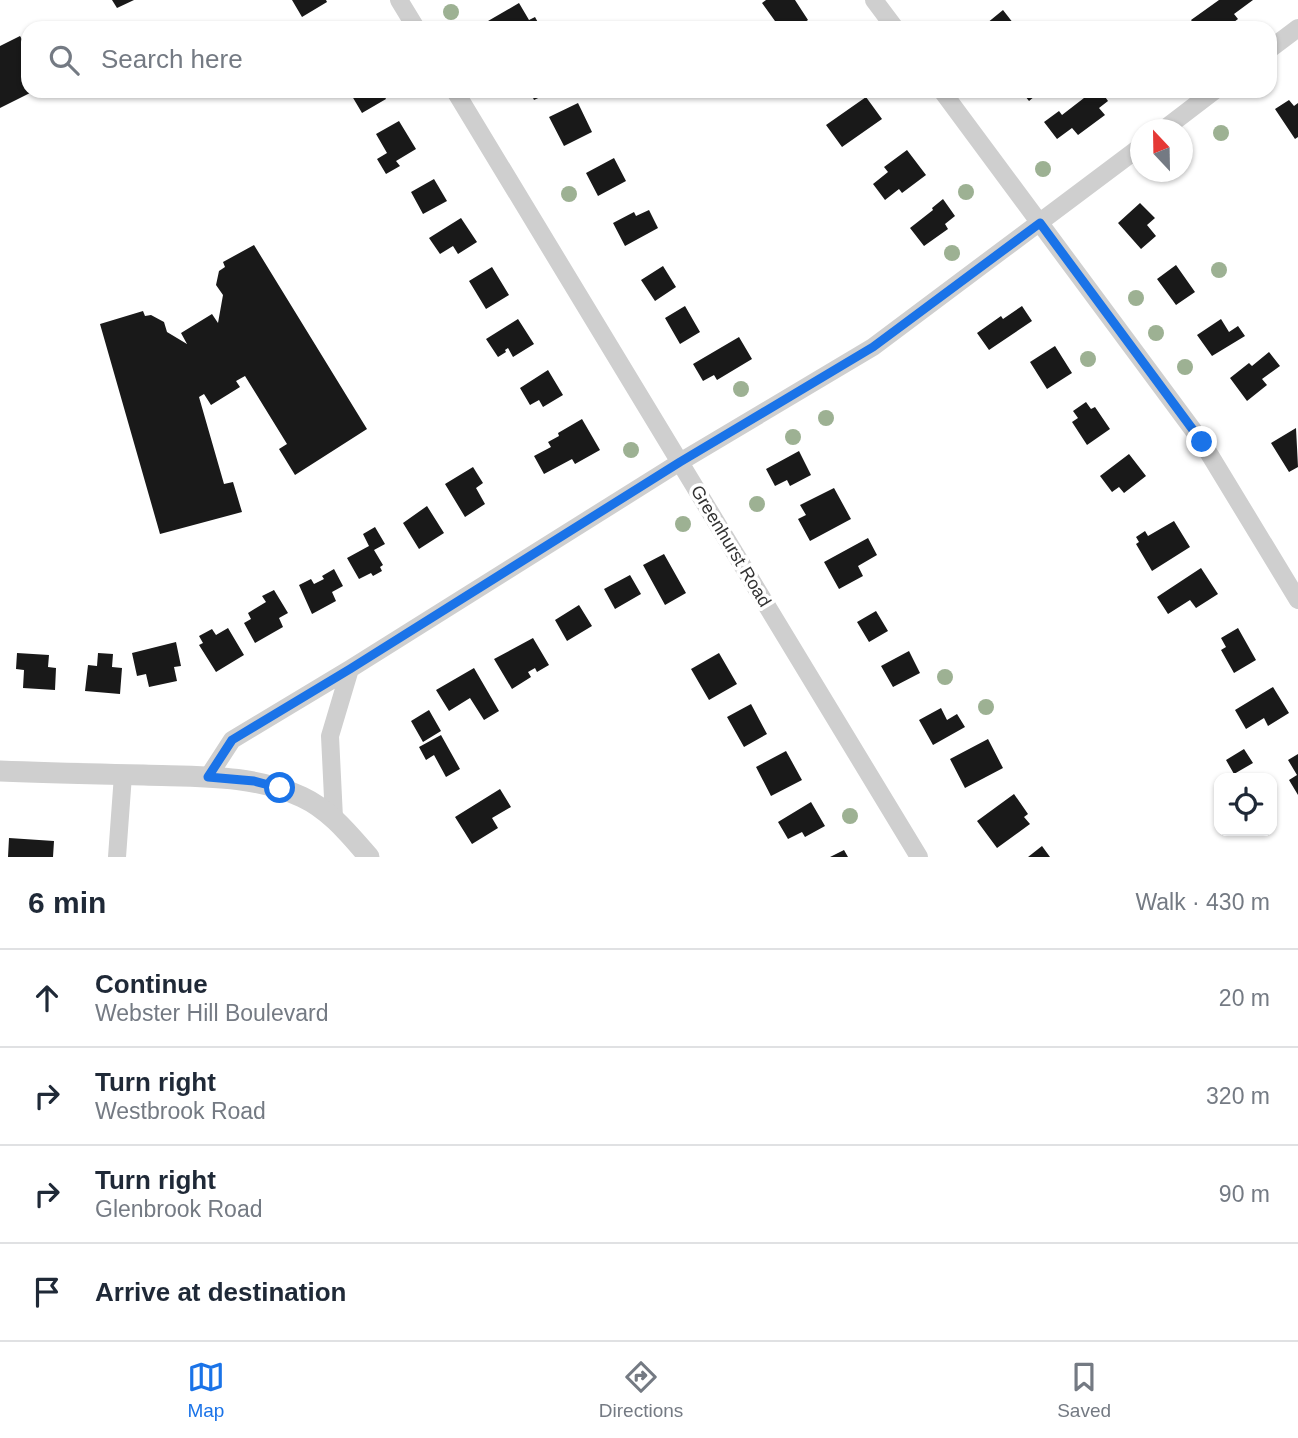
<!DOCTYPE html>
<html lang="en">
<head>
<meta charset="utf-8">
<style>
  body { margin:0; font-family:Helvetica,sans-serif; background:#f6f6f7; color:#1f2937 }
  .controls { position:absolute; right:21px; bottom:21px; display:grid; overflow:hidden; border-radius:14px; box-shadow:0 2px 5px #0004 }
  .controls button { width:63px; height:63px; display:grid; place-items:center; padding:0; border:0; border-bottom:2px solid #e0e1e3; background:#fff; color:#1f2937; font:35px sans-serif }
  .compass { position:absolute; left:1130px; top:119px; width:63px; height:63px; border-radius:50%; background:#fff; box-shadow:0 2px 5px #0004; rotate:338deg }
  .stop { position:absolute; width:21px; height:21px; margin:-16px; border:5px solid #1a73e8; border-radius:50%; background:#fff }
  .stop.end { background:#1a73e8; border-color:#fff; box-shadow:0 2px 7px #0008 }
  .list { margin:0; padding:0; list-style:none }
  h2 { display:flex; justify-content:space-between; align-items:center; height:91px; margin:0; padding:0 28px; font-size:30px }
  h2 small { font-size:23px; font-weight:400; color:#747a83 }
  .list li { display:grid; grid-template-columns:46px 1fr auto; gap:21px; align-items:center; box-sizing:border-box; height:98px; padding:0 28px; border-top:2px solid #e0e1e3 }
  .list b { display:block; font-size:26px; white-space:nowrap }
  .list p { margin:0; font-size:23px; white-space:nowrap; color:#747a83 }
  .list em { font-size:23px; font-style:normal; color:#747a83 }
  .icon { flex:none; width:38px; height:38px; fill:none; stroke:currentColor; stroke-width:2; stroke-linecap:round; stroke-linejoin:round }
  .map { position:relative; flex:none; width:1298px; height:857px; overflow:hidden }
  .search { position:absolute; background:#fff; box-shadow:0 2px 5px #0004; left:21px; right:21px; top:21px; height:77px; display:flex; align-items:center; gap:18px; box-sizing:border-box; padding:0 24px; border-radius:21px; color:#747a83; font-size:26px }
  .sheet { height:483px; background:#fff }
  nav { display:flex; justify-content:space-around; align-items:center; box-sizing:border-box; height:98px; border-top:2px solid #e0e1e3; background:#fff; font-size:19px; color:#747a83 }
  nav a { display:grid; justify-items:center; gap:4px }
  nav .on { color:#1a73e8 }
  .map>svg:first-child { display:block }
  .building { fill:#191919 }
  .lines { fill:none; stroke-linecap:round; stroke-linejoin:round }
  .minor { stroke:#cfcfcf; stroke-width:18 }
  .tertiary { stroke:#cfcfcf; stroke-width:21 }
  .tree { fill:#9db193 }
  .route { stroke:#1a73e8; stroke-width:9 }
  .labels { text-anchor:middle; stroke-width:7; stroke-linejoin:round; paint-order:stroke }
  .street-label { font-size:18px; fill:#323232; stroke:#fff }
</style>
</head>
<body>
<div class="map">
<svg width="1298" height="857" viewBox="0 0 1298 857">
  <rect width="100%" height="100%" fill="#fff"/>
  <path class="building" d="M112 0H134L117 8Z
    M292 0H326L327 2 302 17Z
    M766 0H795L808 20 797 28H780L762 3Z
    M1219 0H1253L1234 14 1238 19 1226 28H1197L1191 20Z
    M519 3 529 20 535 17 541 28H492L488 21Z
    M1003 10 1017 28H981Z
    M338 21 342 28H327Z
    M20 36 28 49V91H34L0 108V46Z
    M349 91H382L386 99 362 113Z
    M530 91H553L534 100Z
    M1021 91H1041L1029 101Z
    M1093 91H1101L1108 101 1099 108 1105 115 1078 135 1072 128 1057 139 1044 122 1059 111 1062 115Z
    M866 97 882 119 842 147 826 125Z
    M1289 100 1294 106 1298 103V137L1295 139 1275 109Z
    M578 103 592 132 564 146 549 117Z
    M399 121 416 149 396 161 400 166 386 174 377 159 387 153 376 134Z
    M907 150 926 175 902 193 899 189 885 200 873 184 888 172 884 167Z
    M614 158 626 181 598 196 586 173Z
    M434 179 447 201 423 214 411 192Z
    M943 199 955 216 945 224 948 229 924 246 910 228 933 210 932 208Z
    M1140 203 1155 218 1147 225 1156 236 1141 249 1118 223Z
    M649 210 658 228 625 246 613 223 634 212 636 216Z
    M461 218 477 242 458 254 453 246 440 254 429 238Z
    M254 245 367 429 295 475 279 449 287 444 245 376 236 381 240 387 211 405 204 394 199 397 224 484 233 482 242 512 160 534 100 324 143 311 145 316 151 315 164 322 167 332 187 344 181 333 212 314 218 323 223 295 216 285 219 271 225 267 223 262Z
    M1176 265 1195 292 1176 305 1157 279Z
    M663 266 676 287 655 301 641 280Z
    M492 267 509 295 486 309 469 281Z
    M685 306 700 332 680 344 665 318Z
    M1022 306 1032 321 989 350 977 333 1001 316 1003 319Z
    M518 319 534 344 513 357 508 348 505 350 506 352 498 357 486 339Z
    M1221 319 1229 332 1238 326 1245 336 1212 356 1197 335Z
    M739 337 752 359 717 380 714 375 703 381 693 364Z
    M1055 346 1072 373 1047 389 1030 362Z
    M1269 352 1280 366 1262 379 1267 385 1247 401 1230 378 1249 363 1252 366Z
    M548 370 563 395 543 407 539 400 530 405 520 388Z
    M1086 402 1091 409 1095 407 1110 429 1087 445 1072 422 1078 418 1073 411Z
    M582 419 600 450 575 464 572 459 544 474 534 456 551 447 548 442 559 436 558 433Z
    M1296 428 1298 467 1289 472 1271 443Z
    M799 451 811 475 790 486 787 480 775 486 766 469Z
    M1129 454 1146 476 1124 493 1119 487 1112 492 1100 476Z
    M473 467 483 483 476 488 485 504 465 517 445 484Z
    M834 488 851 519 810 541 798 519 806 515 800 505Z
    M427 506 444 533 419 549 403 523Z
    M1174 521 1190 547 1152 571 1136 544 1139 542 1136 537 1145 531 1148 536Z
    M375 527 385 544 374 550 383 565 380 567 382 571 373 576 371 573 359 579 347 558 369 546 363 534Z
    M868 538 877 555 858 566 863 576 839 589 824 562Z
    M664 554 686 593 665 605 643 565Z
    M1201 568 1218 594 1196 608 1190 600 1168 614 1157 597Z
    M334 569 343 586 332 592 336 601 312 614 299 585 311 579 314 584 324 579 322 576Z
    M630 575 641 594 615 609 604 589Z
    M274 590 288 613 279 618 283 627 255 643 244 623 251 619 248 613 266 602 262 596Z
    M579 605 592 626 567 641 555 620Z
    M876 611 888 631 869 642 857 622Z
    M228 628 244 655 216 672 199 645 203 643 199 636 212 629 216 635Z
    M1238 628 1256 660 1234 673 1221 650 1226 647 1221 638Z
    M533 638 549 665 537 672 535 668 528 672 531 677 512 689 494 659Z
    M176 642 181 666 174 667 177 681 149 687 146 674 137 676 132 653Z
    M909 651 920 673 893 687 881 666Z
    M17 653 49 655 48 667 56 668 55 690 23 688 24 670 16 669Z
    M98 653 113 654 112 667 122 668 120 694 85 691 88 665 97 666Z
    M719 653 737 684 709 700 691 669Z
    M474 668 499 711 484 720 470 698 449 711 436 690Z
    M1273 687 1289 713 1268 726 1264 718 1246 729 1235 710Z
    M751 704 767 734 744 747 727 717Z
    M941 708 947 720 957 714 965 727 933 745 919 720Z
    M429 710 441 731 423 742 411 721Z
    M441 735 460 769 446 777 434 755 426 760 419 747Z
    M988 739 1003 768 965 788 950 759Z
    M1244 749 1253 763 1234 774 1226 760Z
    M786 751 802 780 771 796 756 767Z
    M1298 754V795L1289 780 1297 775 1288 760Z
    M500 789 511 807 492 818 498 828 472 844 455 817Z
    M1014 794 1028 814 1024 817 1030 824 997 848 977 821Z
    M811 802 825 826 805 837 802 832 788 839 778 822Z
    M9 838 54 841 53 857H8Z
    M1042 846 1050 857H1028Z
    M844 850 848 857H830Z"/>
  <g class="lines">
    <path class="minor" d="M399 0 416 28
      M874 0 895 28
      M1270 49 1298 28
      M455 91 919 857
      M942 91 1202 442 1298 600
      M1163 130 1214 91
      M208 777 232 740 350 669 680 462 873 347 1140 147
      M334 818 330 736 350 669
      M117 857 123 775"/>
    <path class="tertiary" d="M0 771C48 773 96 774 144 775 197 777 253 774 302 797 330 810 349 834 369 857"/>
  </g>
  <g class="tree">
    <circle cx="451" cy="12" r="8"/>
    <circle cx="1221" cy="133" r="8"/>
    <circle cx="1043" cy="169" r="8"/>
    <circle cx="966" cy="192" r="8"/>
    <circle cx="569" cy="194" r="8"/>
    <circle cx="952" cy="253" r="8"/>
    <circle cx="1219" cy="270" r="8"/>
    <circle cx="1136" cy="298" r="8"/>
    <circle cx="1156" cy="333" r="8"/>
    <circle cx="1088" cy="359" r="8"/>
    <circle cx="1185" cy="367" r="8"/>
    <circle cx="741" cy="389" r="8"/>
    <circle cx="826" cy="418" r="8"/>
    <circle cx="793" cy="437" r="8"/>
    <circle cx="631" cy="450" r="8"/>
    <circle cx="757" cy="504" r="8"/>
    <circle cx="683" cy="524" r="8"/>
    <circle cx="945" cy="677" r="8"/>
    <circle cx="986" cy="707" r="8"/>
    <circle cx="850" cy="816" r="8"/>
  </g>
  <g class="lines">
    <path class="route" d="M280 788 254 781 208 777 232 740 350 669 680 462 873 347 1040 223 1202 442"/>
  </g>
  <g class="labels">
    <g class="street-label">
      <text transform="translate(731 546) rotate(59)" y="6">Greenhurst Road</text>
    </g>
  </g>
</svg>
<div class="controls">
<button><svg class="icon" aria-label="locate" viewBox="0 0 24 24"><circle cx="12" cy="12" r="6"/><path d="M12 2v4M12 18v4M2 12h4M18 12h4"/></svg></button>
</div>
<svg class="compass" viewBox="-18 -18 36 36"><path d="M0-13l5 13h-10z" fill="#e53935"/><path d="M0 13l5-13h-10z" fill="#747a83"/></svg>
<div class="stop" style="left:280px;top:788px"></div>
<div class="stop end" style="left:1202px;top:442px"></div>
<div class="search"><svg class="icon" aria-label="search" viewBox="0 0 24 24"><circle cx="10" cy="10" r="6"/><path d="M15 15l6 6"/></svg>Search here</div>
</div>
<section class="sheet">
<h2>6 min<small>Walk · 430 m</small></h2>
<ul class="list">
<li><svg class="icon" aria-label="ahead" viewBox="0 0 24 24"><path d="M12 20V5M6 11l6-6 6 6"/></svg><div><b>Continue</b><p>Webster Hill Boulevard</p></div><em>20 m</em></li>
<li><svg class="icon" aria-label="right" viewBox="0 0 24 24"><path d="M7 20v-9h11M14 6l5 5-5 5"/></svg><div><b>Turn right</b><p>Westbrook Road</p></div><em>320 m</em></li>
<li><svg class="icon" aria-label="right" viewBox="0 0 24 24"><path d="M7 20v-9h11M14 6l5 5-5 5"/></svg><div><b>Turn right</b><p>Glenbrook Road</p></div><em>90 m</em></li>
<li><svg class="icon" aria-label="arrive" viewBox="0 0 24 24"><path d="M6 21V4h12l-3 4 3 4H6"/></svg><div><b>Arrive at destination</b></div></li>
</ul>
</section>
<nav>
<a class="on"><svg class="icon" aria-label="map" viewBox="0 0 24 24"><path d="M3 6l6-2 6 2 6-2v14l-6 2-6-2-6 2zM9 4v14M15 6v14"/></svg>Map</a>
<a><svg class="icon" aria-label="directions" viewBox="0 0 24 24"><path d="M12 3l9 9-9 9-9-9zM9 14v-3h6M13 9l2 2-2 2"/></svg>Directions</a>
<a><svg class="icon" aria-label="saved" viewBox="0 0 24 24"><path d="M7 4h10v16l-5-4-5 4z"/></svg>Saved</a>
</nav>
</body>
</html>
